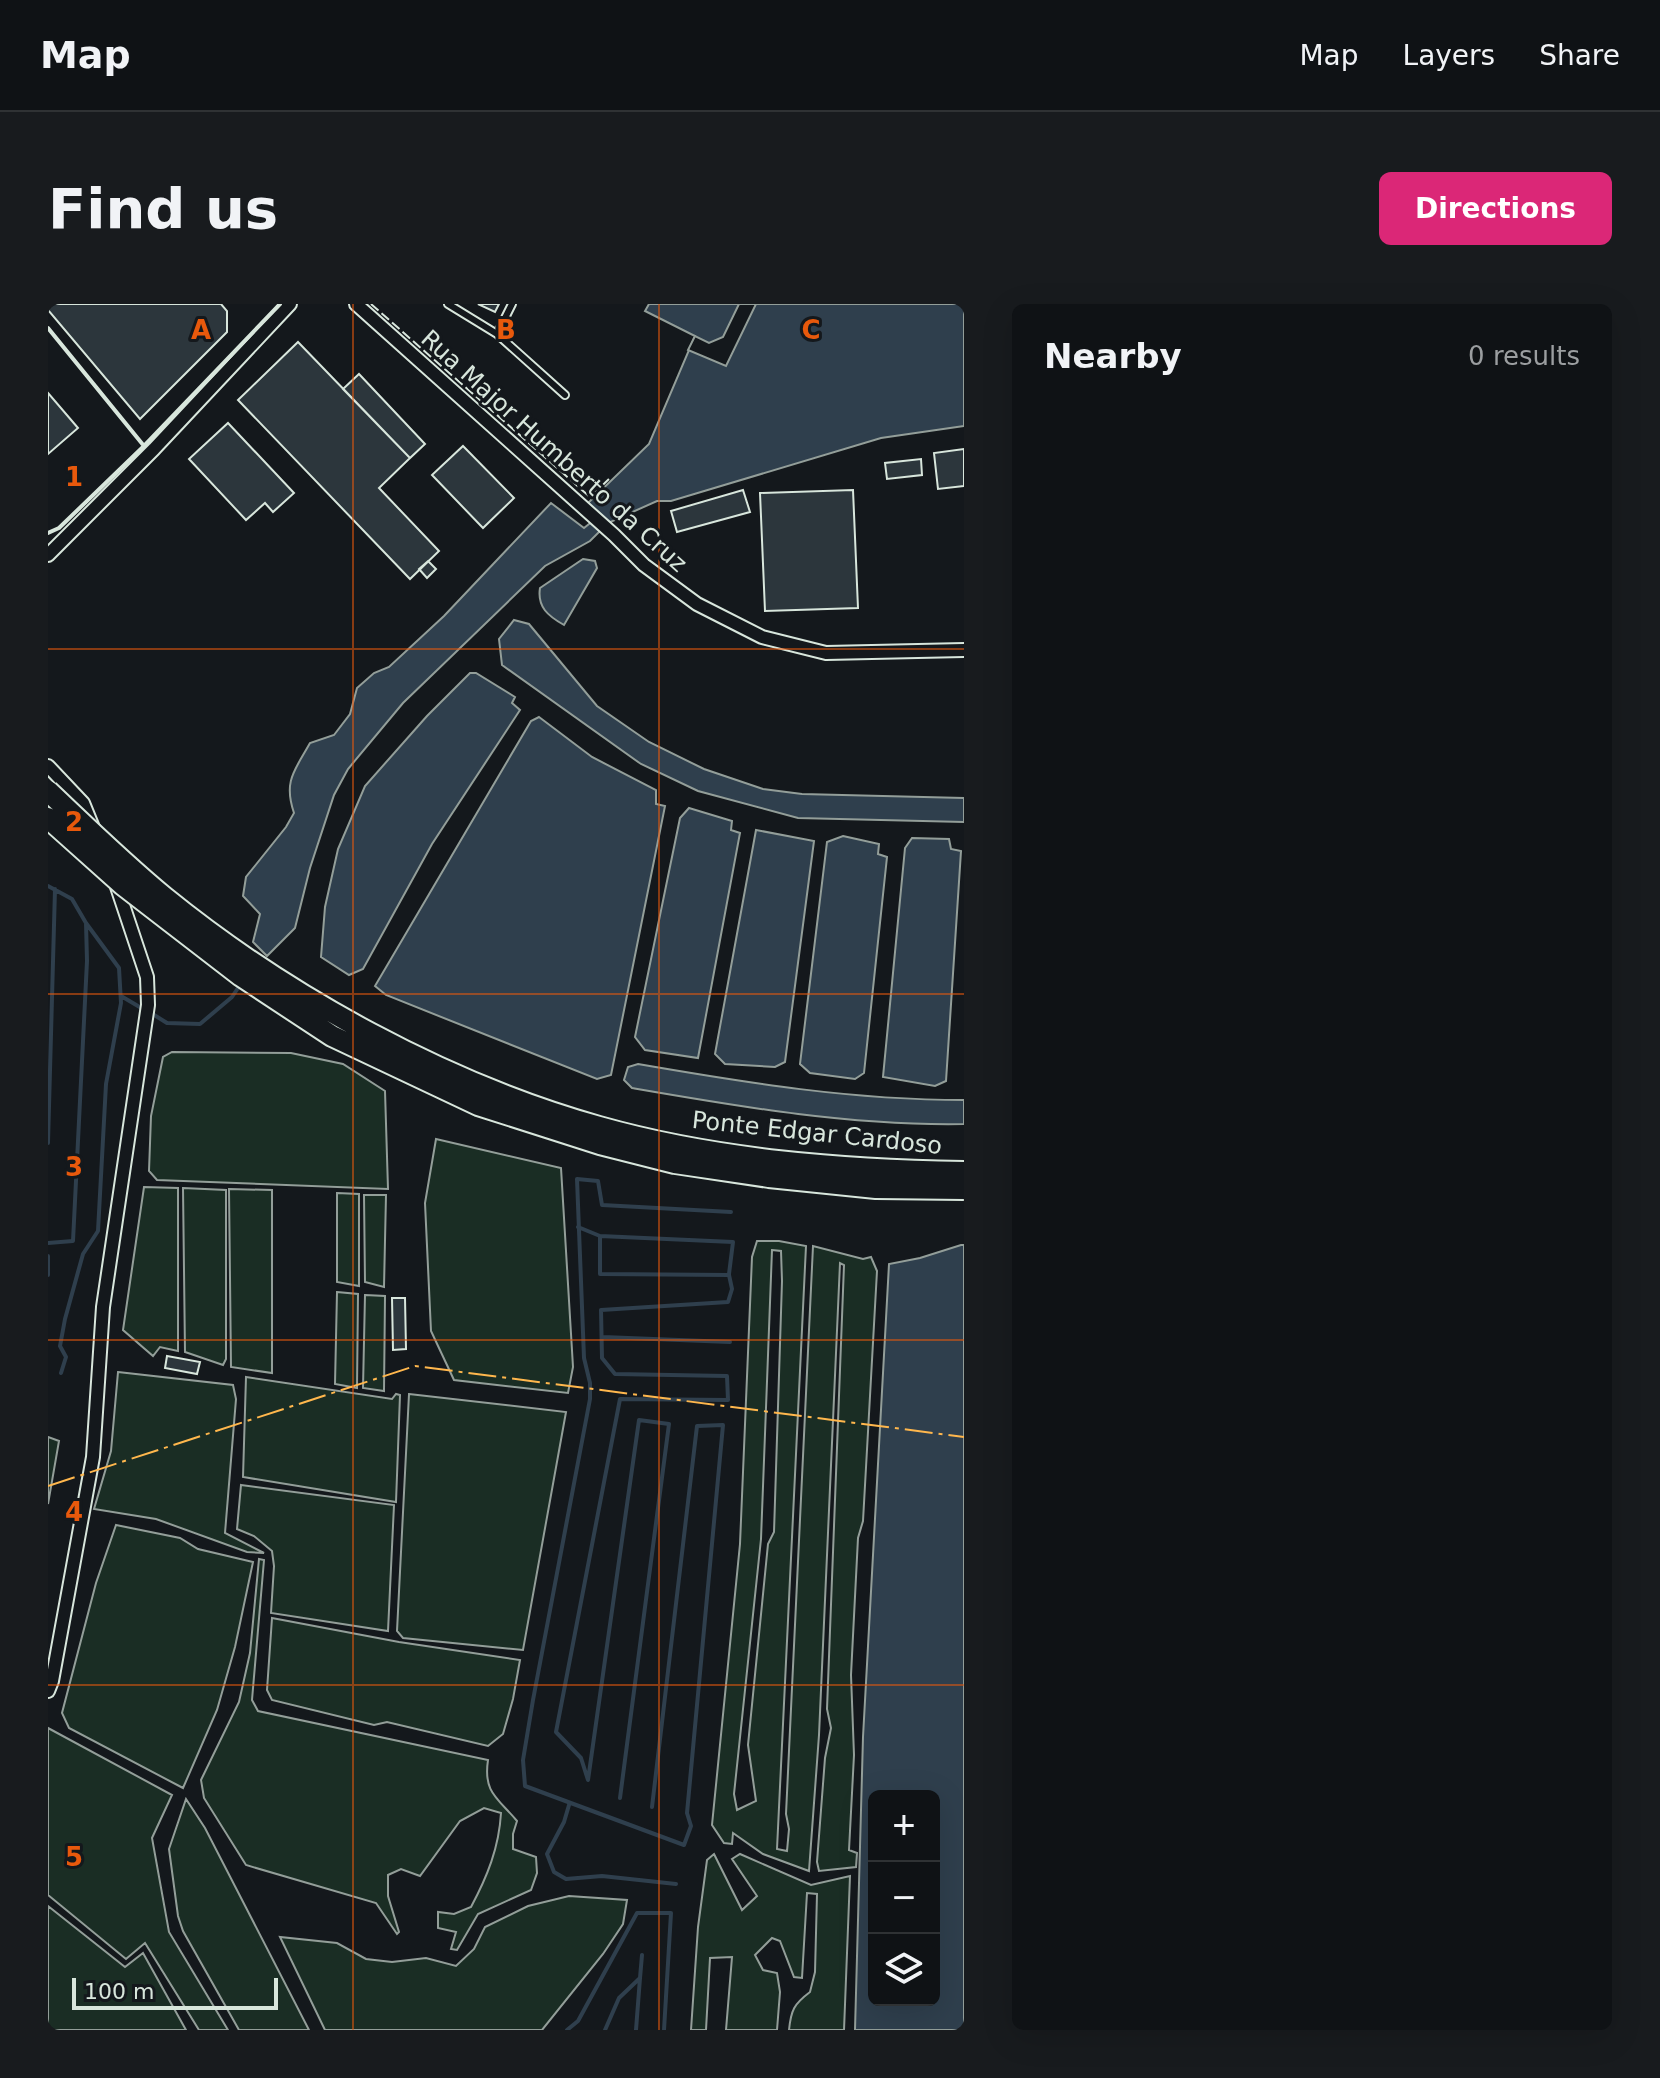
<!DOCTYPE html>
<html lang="en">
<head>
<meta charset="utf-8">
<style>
  body { margin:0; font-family:"DejaVu Sans",sans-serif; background:#181b1e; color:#f1f3f6 }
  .controls { position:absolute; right:24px; bottom:24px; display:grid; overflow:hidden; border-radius:12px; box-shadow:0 8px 32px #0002 }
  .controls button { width:72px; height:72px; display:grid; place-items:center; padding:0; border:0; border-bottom:2px solid #2f3234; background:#0f1215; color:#f1f3f6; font:40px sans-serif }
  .scale { position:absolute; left:24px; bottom:20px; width:206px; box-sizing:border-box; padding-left:8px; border:4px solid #d8e6dc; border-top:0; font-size:22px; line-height:28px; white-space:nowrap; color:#d8e6dc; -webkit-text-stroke:6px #14181c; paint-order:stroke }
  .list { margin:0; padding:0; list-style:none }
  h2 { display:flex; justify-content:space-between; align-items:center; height:104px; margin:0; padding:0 32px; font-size:34px }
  h2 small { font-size:26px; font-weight:400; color:#9b9ea0 }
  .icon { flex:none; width:44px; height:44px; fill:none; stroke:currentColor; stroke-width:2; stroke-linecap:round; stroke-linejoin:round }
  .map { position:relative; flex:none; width:916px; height:1726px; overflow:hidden; border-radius:12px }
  header { display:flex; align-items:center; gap:48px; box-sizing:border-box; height:112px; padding:0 40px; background:#0f1215; border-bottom:2px solid #2f3234 }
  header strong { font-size:38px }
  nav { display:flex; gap:44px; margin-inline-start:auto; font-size:28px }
  .intro { display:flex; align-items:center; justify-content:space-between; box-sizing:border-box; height:192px; padding:0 48px }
  h1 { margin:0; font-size:56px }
  .button { padding:20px 36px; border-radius:12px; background:#db2777; color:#fff; font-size:28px; font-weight:700 }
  main { display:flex; gap:48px; padding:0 48px }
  aside { flex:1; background:#0f1215; border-radius:12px; box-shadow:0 8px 32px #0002 }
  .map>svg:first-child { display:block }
  .green { fill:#1a2d24; stroke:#939e99; stroke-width:2; fill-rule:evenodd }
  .water { fill:#2f3f4d; stroke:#939e99; stroke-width:2; fill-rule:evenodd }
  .pier { fill:#14181c; stroke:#939e99; stroke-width:2 }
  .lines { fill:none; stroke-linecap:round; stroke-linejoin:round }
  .stream { stroke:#2f3f4d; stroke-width:4 }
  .building { fill:#2c363c; stroke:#d8e6dc; stroke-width:2 }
  .service-casing { stroke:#d8e6dc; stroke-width:10 }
  .minor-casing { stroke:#d8e6dc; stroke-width:16 }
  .service { stroke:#14181c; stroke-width:6 }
  .minor { stroke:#14181c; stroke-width:12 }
  .primary-bridge-casing { stroke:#d8e6dc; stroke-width:24; stroke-linecap:butt }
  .primary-bridge { stroke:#14181c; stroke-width:20 }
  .fence { stroke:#d8e6dc; stroke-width:2; stroke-dasharray:10 4; stroke-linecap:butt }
  .wall { stroke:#d8e6dc; stroke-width:4 }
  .power { stroke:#ffb74d; stroke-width:2; stroke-dasharray:28 6 4 6; stroke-linecap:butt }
  .grid { fill:none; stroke:#e8590c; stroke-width:2; stroke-opacity:0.55 }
  .labels { text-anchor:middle; stroke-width:6; stroke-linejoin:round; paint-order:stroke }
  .street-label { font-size:24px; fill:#d8e6dc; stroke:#14181c }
  .grid-label { font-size:26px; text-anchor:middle; font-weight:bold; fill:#e8590c; stroke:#14181c; stroke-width:6; stroke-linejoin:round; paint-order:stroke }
</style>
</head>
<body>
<header>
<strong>Map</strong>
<nav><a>Map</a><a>Layers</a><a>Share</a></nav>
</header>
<div class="intro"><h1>Find us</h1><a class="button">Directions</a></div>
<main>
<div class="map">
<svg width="916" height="1726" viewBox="0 0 916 1726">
  <rect width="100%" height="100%" fill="#14181c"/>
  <path class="green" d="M124 748 243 749 295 760 337 787 340 885 109 876 101 867 103 812 115 753Z
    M388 835 513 864 525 1063 520 1089 406 1076 383 1027 377 899Z
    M96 883 130 884V1047L112 1043 105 1052 75 1026Z
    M135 884 178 886V1055L175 1061 137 1048Z
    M181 885 224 886V1069L183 1063Z
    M289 889 311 890V982L289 978Z
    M316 891H338L336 983 317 978Z
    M709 937H731L758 942 729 1545 739 1547 741 1525 738 1510 765 942 815 955 823 953 829 967 815 1217 810 1234 803 1371 806 1451 801 1546 809 1549 808 1563 771 1567 769 1558 777 1454 783 1424 779 1405 796 961 792 959 771 1431 761 1567 715 1550 685 1529 684 1540 676 1539 664 1521 692 1240 704 953ZM724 946 733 947 734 977 726 1228 720 1240 700 1441 708 1497 689 1506 686 1490 713 1235Z
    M289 988 310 990 309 1084 287 1080Z
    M317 991 337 992 336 1087 315 1084Z
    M70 1068 185 1081 188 1095 177 1229 216 1249 199 1248 108 1215 46 1205 63 1147Z
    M198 1073 344 1095 348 1090 352 1091 348 1198 195 1173Z
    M361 1090 518 1108 475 1346 355 1334 349 1327Z
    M0 1133 11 1137 0 1200Z
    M193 1181 346 1201 340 1327 223 1309 226 1262 224 1247 206 1232 189 1225Z
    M68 1221 132 1234 150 1245 205 1258 187 1343 169 1406 135 1484 21 1424 14 1409 48 1279Z
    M211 1255 216 1256 204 1396 210 1407 440 1456C435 1489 450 1494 469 1517L465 1530V1545L488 1553 489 1569 483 1586 430 1610 409 1646 403 1645 408 1628 390 1624V1608L406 1610 423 1603C439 1573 451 1544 453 1509L436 1504 412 1517 372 1572 353 1565 340 1571V1592L351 1628 349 1630 328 1599 198 1561 156 1494 153 1476 191 1398 202 1349Z
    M224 1314 351 1338 472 1356 465 1395 455 1430 440 1442 339 1418 326 1421 224 1396 219 1386Z
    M0 1424 124 1491 104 1534 121 1628 180 1726H151L97 1639 78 1655 0 1591Z
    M138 1495 157 1524 261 1726H191L135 1627 130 1612 121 1545Z
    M666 1550 694 1606 709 1592 684 1555 692 1550 763 1581 802 1572 796 1726H741C743 1706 746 1700 762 1688L767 1668 769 1590 759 1589 754 1674 746 1673 732 1637 724 1634 707 1651 715 1666 729 1669 732 1688 729 1726H678L684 1653 662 1654 658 1726H643L650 1623 659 1556Z
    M521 1592 579 1596 575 1620 555 1650 494 1726H277L232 1633 289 1639 318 1655 344 1658 378 1654 408 1662 426 1645 437 1623 480 1602Z
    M0 1602 77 1663 95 1649 138 1726H0Z"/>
  <path class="water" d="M601 0H916V122L833 134 623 197H609L560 219 542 237 497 262 355 399 300 465 286 491 262 564 247 624 219 652 205 638 212 610 195 592 198 573 238 523 246 509C235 477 247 466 262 439L286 431 302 410 309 384 326 369 341 363 396 312 503 199 536 224 551 212 539 200 601 140 647 32 597 7Z
    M535 255 547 257 549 264 516 321C500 312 489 303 492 284Z
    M466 316 481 320 549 402 601 438 656 465 715 485 754 490 916 494V518L750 514 650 487 593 460 454 361 451 335Z
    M422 369H428L467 393 464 399 472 406 384 540 315 665 301 671 273 653 277 603 290 545 317 482 379 412Z
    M491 413 544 453 608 486V500L617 502 563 771 549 775 338 691 327 682 483 417Z
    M641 504 684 517 683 526 692 529 650 754 597 746 587 733 632 514Z
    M708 526 766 537 737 758 727 763 677 760 667 750Z
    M795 532 831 540 830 550 839 553 816 769 807 775 762 769 752 760 779 538Z
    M864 534 901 535 903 545 913 547 898 777 887 782 835 773 857 544Z
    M590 760C700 779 804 796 916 796V820C803 822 694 803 584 784L576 776 580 763Z
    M913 941H916V1726H807L815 1433 841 960 872 954ZM826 1492H886V1696H826Z"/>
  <path class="pier" d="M691 0H708L678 62 640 46 647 32 661 39 675 33Z"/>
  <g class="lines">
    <path class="stream" d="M0 582 24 595 38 619
      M73 692 95 705
      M103 709 119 719 152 720 184 693 194 678
      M0 839 7 585
      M530 923 552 932 685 938 681 970
      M552 932V970L681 971 684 985 680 998 553 1006 554 1054 567 1070 679 1072 680 1096 572 1095 508 1428 533 1454 540 1476 591 1116 621 1120 572 1494
      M0 939 25 937 39 657 38 619 71 664 73 699 58 780 50 927 35 950 17 1015 12 1042 18 1053 13 1069
      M0 952V971
      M555 1033 682 1038
      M521 1501 516 1518 499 1550 506 1568 518 1575 554 1572 628 1580
      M604 1503 649 1122 675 1121 639 1509 643 1522 636 1541 477 1482 475 1456 485 1396 542 1095V1079L536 1054 529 875 550 877 554 901 683 908
      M519 1726 530 1717 589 1609H623L616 1726
      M557 1726 571 1694 592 1674 594 1651
      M588 1726 592 1674"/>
  </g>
  <path class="building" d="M0 0H173L179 7V28L92 115 0 6Z
    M430 0H451L447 8Z
    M250 38 362 154 331 184 391 247 362 275 190 96Z
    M311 70 377 140 362 154 295 85Z
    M0 89 30 124 0 150Z
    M180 119 246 189 225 208 217 199 198 216 141 155Z
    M415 142 466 194 435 224 384 171Z
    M916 145V182L890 185 886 149Z
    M873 155 874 171 839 175 837 159Z
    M695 186 702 208 629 228 623 207Z
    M805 186 810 304 717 307 712 189Z
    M380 257 388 265 379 274 371 265Z
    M344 994H357L358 1045 345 1046Z
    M119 1052 152 1058 149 1070 117 1064Z"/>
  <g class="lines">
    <defs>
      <path id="service" d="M400 0 449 30 517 91
        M449 30 464 0"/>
      <path id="minor" d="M308 0 566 231 596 261 649 300 714 333 778 349 916 346
        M0 251 106 145 242 0
        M0 462 35 499 46 526
        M0 1387 4 1377 45 1153 55 1003 100 701 99 673 68 580"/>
    </defs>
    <use href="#service" class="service-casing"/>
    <use href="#minor" class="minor-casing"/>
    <use href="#service" class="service"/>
    <use href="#minor" class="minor"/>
    <defs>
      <path id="primary-bridge" d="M0 487C38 523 76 560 116 593 239 693 398 780 551 823 668 856 795 866 916 868
        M0 514 75 581 193 672 284 732 430 801 552 840 627 859 721 873 828 884 916 885"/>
    </defs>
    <use href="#primary-bridge" class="primary-bridge-casing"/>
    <use href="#primary-bridge" class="primary-bridge"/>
    <path class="fence" d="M323 0 542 193 561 175"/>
    <path class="wall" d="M0 24 96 142 232 0
      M0 229 11 224 96 142"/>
    <path class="power" d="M0 1182 367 1062 916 1133"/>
  </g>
  <path class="grid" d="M305 0V1726M611 0V1726M0 345H916M0 690H916M0 1036H916M0 1381H916"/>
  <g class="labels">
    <g class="street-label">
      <text transform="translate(506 147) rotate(42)" y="8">Rua Major Humberto da Cruz</text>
      <text transform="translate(769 829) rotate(6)" y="8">Ponte Edgar Cardoso</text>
    </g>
  </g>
  <g class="grid-label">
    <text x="153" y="35">A</text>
    <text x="458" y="35">B</text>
    <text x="763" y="35">C</text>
    <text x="26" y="182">1</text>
    <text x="26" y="527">2</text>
    <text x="26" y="872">3</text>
    <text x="26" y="1217">4</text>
    <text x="26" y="1562">5</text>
  </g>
</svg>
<div class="controls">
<button>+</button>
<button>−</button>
<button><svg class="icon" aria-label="layers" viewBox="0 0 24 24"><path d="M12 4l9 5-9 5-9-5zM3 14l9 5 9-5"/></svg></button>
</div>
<div class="scale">100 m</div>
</div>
<aside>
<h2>Nearby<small>0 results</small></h2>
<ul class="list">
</ul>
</aside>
</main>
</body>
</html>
